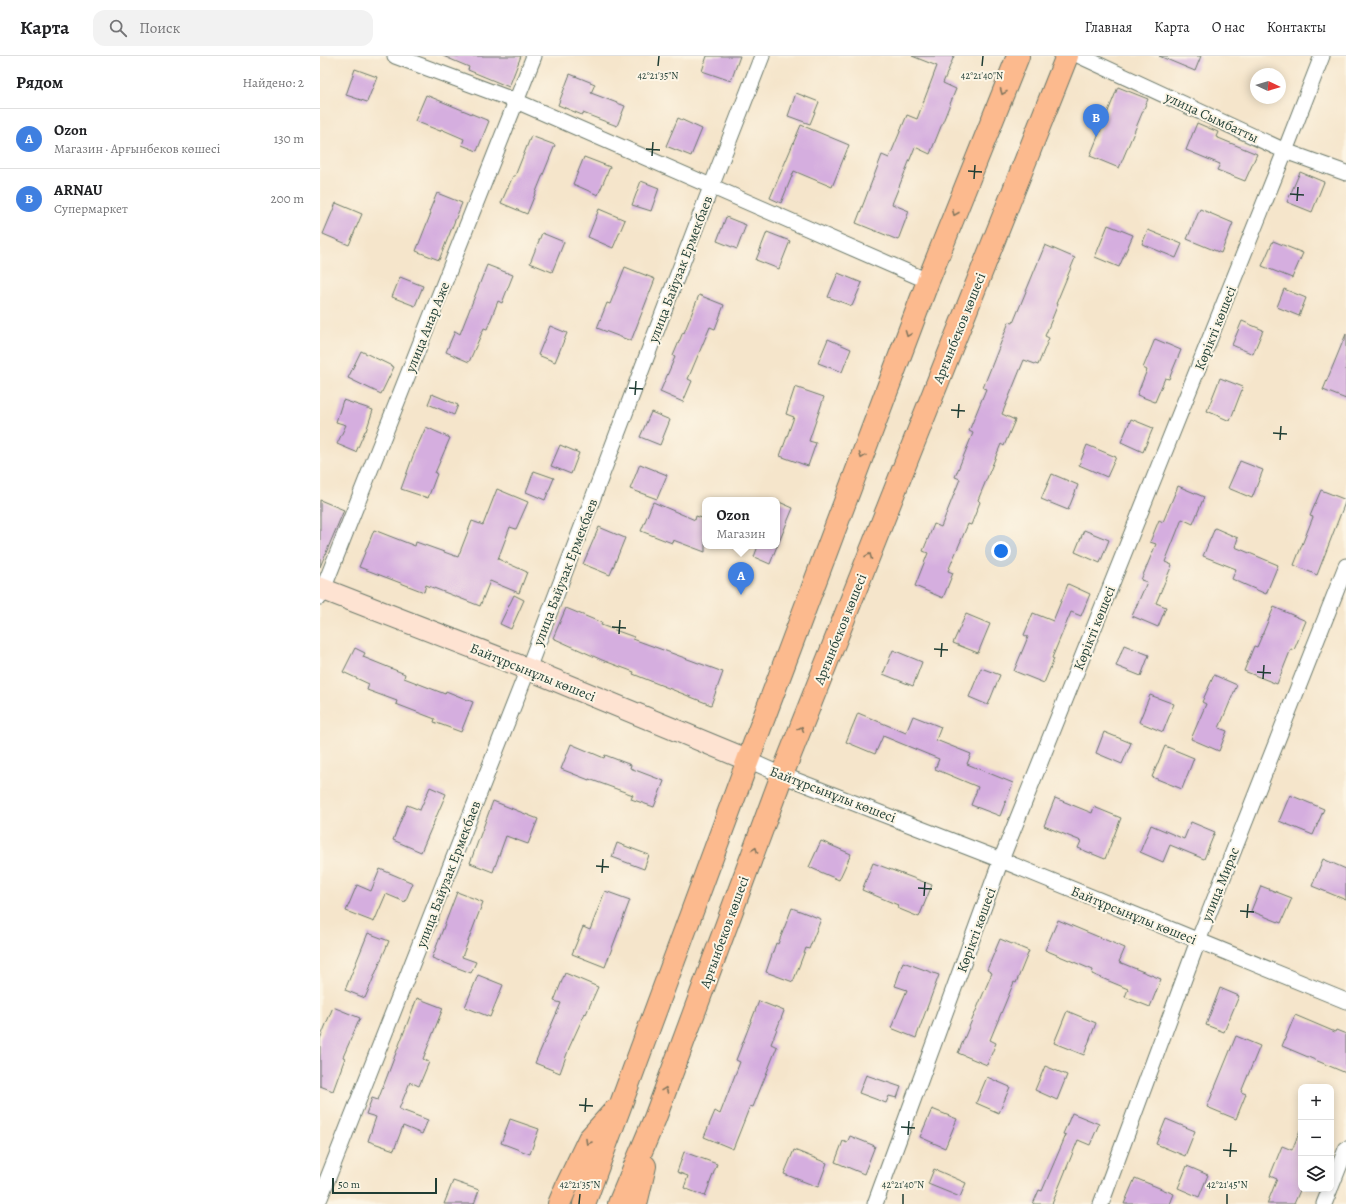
<!DOCTYPE html>
<html lang="ru">
<head>
<meta charset="utf-8">
<style>
  body { margin:0; font-family:Alegreya,serif; background:#f2f2f2; color:#202124 }
  .controls { position:absolute; right:12px; bottom:12px; display:grid; overflow:hidden; border-radius:8px; box-shadow:0 2px 10px #0003 }
  .controls button { width:36px; height:36px; display:grid; place-items:center; padding:0; border:0; border-bottom:1px solid #e0e0e0; background:#fff; color:#202124; font:20px sans-serif }
  .compass { position:absolute; left:930px; top:12px; width:36px; height:36px; border-radius:50%; background:#fff; box-shadow:0 2px 10px #0003; rotate:94deg }
  .scale { position:absolute; left:12px; bottom:10px; width:105px; box-sizing:border-box; padding-left:4px; border:2px solid #1f3d34; border-top:0; font-size:11px; line-height:14px; white-space:nowrap; color:#1f3d34; -webkit-text-stroke:3px #fcf5e5; paint-order:stroke }
  .you { position:absolute; left:681px; top:495px; width:14px; height:14px; margin:-10px; border:3px solid #fff; border-radius:50%; background:#1a73e8; box-shadow:0 0 0 6px #1a73e833 }
  .badge { display:grid; place-items:center; width:26px; height:26px; border-radius:50%; background:#1f6fb2; color:#fff; font-size:13px; font-weight:700 }
  .pin { position:absolute; translate:-50% -33px; filter:drop-shadow(0 1px 2px #0008) }
  .pin::after { content:''; position:absolute; top:21px; width:14px; height:12px; background:inherit; clip-path:polygon(0 0,100% 0,50% 100%) }
  .popup { position:absolute; left:382px; top:441px; width:78px; height:52px; box-sizing:border-box; display:grid; place-content:center; border-radius:8px; background:#fff; filter:drop-shadow(0 1px 3px #0005); font-size:13px; white-space:nowrap; color:#757577 }
  .popup b { font-size:15px; color:#202124 }
  .popup::after { content:''; position:absolute; left:50%; top:100%; margin-left:-8px; border:8px solid transparent; border-top-color:#fff }
  .list { margin:0; padding:0; list-style:none }
  h2 { display:flex; justify-content:space-between; align-items:center; height:52px; margin:0; padding:0 16px; font-size:17px }
  h2 small { font-size:13px; font-weight:400; color:#757577 }
  .list li { display:grid; grid-template-columns:26px 1fr auto; gap:12px; align-items:center; box-sizing:border-box; height:60px; padding:0 16px; border-top:1px solid #e0e0e0 }
  .list b { display:block; font-size:15px; white-space:nowrap }
  .list p { margin:0; font-size:13px; white-space:nowrap; color:#757577 }
  .list em { font-size:13px; font-style:normal; color:#757577 }
  .icon { flex:none; width:22px; height:22px; fill:none; stroke:currentColor; stroke-width:2; stroke-linecap:round; stroke-linejoin:round }
  .map { position:relative; flex:none; width:1026px; height:1148px; overflow:hidden }
  header { display:flex; align-items:center; gap:24px; box-sizing:border-box; height:56px; padding:0 20px; background:#fff; border-bottom:1px solid #e0e0e0 }
  header strong { font-size:19px }
  nav { display:flex; gap:22px; margin-inline-start:auto; font-size:14px }
  .search { width:280px; height:36px; background:#f2f2f2; display:flex; align-items:center; gap:10px; box-sizing:border-box; padding:0 14px; border-radius:12px; color:#757577; font-size:15px }
  main { display:flex }
  aside { flex:1; background:#fff }
  .map>svg:first-child { display:block }
  .building { fill:#d5aedf }
  .lines { fill:none; stroke-linecap:round; stroke-linejoin:round }
  .minor-casing { stroke:#6a7869; stroke-width:17 }
  .secondary-casing { stroke:#6a7869; stroke-width:23 }
  .primary-casing { stroke:#6a7869; stroke-width:24 }
  .minor { stroke:#fff; stroke-width:15 }
  .secondary { stroke:#fee3d2; stroke-width:21 }
  .primary { stroke:#fcba8e; stroke-width:22 }
  .oneway { stroke:#82755c }
  .ticks { fill:none; stroke:#1f3d34; stroke-width:1.5 }
  .labels { text-anchor:middle; stroke-width:4; stroke-linejoin:round; paint-order:stroke }
  .street-label { font-size:14px; fill:#1f3d34; stroke:#fcf5e5 }
  .ticks-label { font-size:10px; text-anchor:middle; fill:#1f3d34; stroke:#fcf5e5; stroke-width:4; stroke-linejoin:round; paint-order:stroke }
</style>
</head>
<body>
<header>
<strong>Карта</strong>
<div class="search"><svg class="icon" aria-label="search" viewBox="0 0 24 24"><circle cx="10" cy="10" r="6"/><path d="M15 15l6 6"/></svg>Поиск</div>
<nav><a>Главная</a><a>Карта</a><a>О нас</a><a>Контакты</a></nav>
</header>
<main>
<aside>
<h2>Рядом<small>Найдено: 2</small></h2>
<ul class="list">
<li><span class="badge" style="background:#3f7fe0">A</span><div><b>Ozon</b><p>Магазин · Арғынбеков көшесі</p></div><em>130 m</em></li>
<li><span class="badge" style="background:#3f7fe0">B</span><div><b>ARNAU</b><p>Супермаркет</p></div><em>200 m</em></li>
</ul>
</aside>
<div class="map">
<svg width="1026" height="1148" viewBox="0 0 1026 1148">
  <rect width="100%" height="100%" fill="#fcf5e5"/>
  <filter id="ink" filterUnits="userSpaceOnUse"><feTurbulence type="fractalNoise" baseFrequency=".025" numOctaves="2"/><feDisplacementMap in="SourceGraphic" scale="8" xChannelSelector="R" yChannelSelector="G"/><feConvolveMatrix kernelMatrix="1 2 1 2 8 2 1 2 1" color-interpolation-filters="sRGB"/></filter>
  <filter id="wash" filterUnits="userSpaceOnUse"><feTurbulence type="fractalNoise" baseFrequency=".012" numOctaves="4" result="noise"/><feDisplacementMap in="SourceGraphic" scale="16" xChannelSelector="R" yChannelSelector="G"/><feGaussianBlur stdDeviation="0.9" result="paint"/><feColorMatrix in="noise" values="0 0 0 0 0 0 0 0 0 0 0 0 0 0 0 0 0 1.4 0 .05"/><feComposite in="paint" operator="in"/></filter>
  <g filter="url(#wash)">
    <rect width="100%" height="100%" fill="#f5e5cb"/>
    <g id="blocks">
      <path class="building" d="M123 0H201L189 31 148 14 149 11Z
        M387 0H420L411 25 382 15Z
        M592 0H634L623 27 636 33 610 98 595 91 572 148 589 155 578 184 536 167 562 99 569 102 587 59 597 63 617 10Z
        M839 0H881L875 15Z
        M35 13 57 21 47 46 26 39Z
        M250 18 275 28 271 37 305 50 297 70 263 57 262 59 238 49Z
        M798 31 828 43 799 112 770 100Z
        M476 37 499 46 490 68 468 60Z
        M106 39 169 65 157 95 142 89 144 83 121 73 120 75 95 65Z
        M358 62 382 73 371 100 346 90Z
        M877 67 898 76 896 81 937 98 925 125 897 114 900 108 866 94Z
        M481 69 529 89 512 131 474 115 461 147 450 142Z
        M211 80 235 89 207 158 181 147 193 120H195Z
        M264 101 290 111 278 139 253 128Z
        M980 116 1004 126 992 156 967 146Z
        M321 125 339 132 331 155 312 149Z
        M117 137 142 147 119 204 96 195 111 157 109 156Z
        M16 147 42 158 29 189 3 178Z
        M279 153 305 164 293 192 268 181Z
        M880 153 913 167 901 197 867 183Z
        M406 161 426 169 417 193 397 185Z
        M788 169 813 179 799 211 775 201Z
        M828 174 862 188 856 202 822 188Z
        M447 176 470 185 459 213 436 204Z
        M222 177 244 186 232 216 210 207Z
        M953 185 983 197 972 222 942 210Z
        M725 189 755 202 736 248H738L725 280 729 282 718 309 704 304 682 358 695 364 684 390 681 388 658 444 660 446 651 469 648 468 628 515 633 517 623 542 595 530 608 497 603 495 614 468 621 471 640 423 635 421 653 377 649 375 666 333 663 332 689 266 693 267Z
        M167 209 193 219 182 247 178 245 167 273 164 272 149 306 126 296 135 275 140 278Z
        M305 211 335 223 311 285 277 272 287 247 290 248Z
        M518 217 542 227 532 250 508 241Z
        M80 221 103 230 95 250 72 241Z
        M964 233 986 242 979 260 957 251Z
        M379 239 404 249 395 273 390 271 368 323 372 325 363 346 340 336 355 301 353 300 363 276 364 277Z
        M922 265 943 274 933 298 912 289Z
        M230 270 247 277 235 306 218 299Z
        M1026 278V343L1003 334Z
        M508 283 531 293 522 316 498 307Z
        M835 283 861 294 849 323 845 322 835 346 817 339 827 314 823 312Z
        M41 295 74 311 61 338 28 322Z
        M900 322 923 331 910 365 887 355Z
        M475 331 504 341 489 385 496 387 488 410 460 400 474 361 466 358Z
        M112 338 138 349 134 359 108 348Z
        M23 344 53 354 46 375H45L36 396 17 388 26 369 16 366Z
        M331 356 350 364 340 389 320 381Z
        M811 363 833 372 823 396 801 386Z
        M106 371 130 382 115 417 117 418 108 442 81 433 93 400Z
        M240 389 259 397 251 418 231 410Z
        M767 389 796 401 787 421 759 409Z
        M920 405 943 414 932 442 908 432Z
        M320 408 347 419 337 443 310 433Z
        M214 415 234 422 225 444 206 436Z
        M732 418 758 429 748 454 721 443Z
        M858 430 884 441 873 468 862 463 845 506 852 509 836 547 846 551 838 571 812 560 827 526 821 524 836 488 830 486 839 464 843 466Z
        M177 433 208 446 196 473 190 471 178 503 207 516 199 537 170 525 160 550 106 529 104 536 39 511 54 474 95 490 96 486 138 501 152 465 163 469Z
        M1001 434 1026 444 997 519 974 509 993 461 990 460Z
        M0 444 24 454 0 511Z
        M457 445 473 452 457 491Z
        M333 446 375 464 376 460 385 463V496L353 484 352 487 321 475Z
        M279 471 305 482 290 519 263 508Z
        M895 472 918 482 915 491 958 509 946 538 912 523 916 513 883 500Z
        M764 474 789 484 780 507 755 496Z
        M438 490H457L450 508 434 501Z
        M748 528 770 538 761 560 751 556 732 602 734 603 724 627 694 615 708 581 704 579 713 557 733 565Z
        M194 539 204 544 191 573 180 568Z
        M954 551 986 565 974 594 971 593 957 628 924 615 934 590 937 591Z
        M246 552 282 567 281 569 314 581 313 583 403 616 391 649 313 618 314 616 282 604 233 582Z
        M646 558 670 568 658 597 633 587Z
        M804 589 829 599 821 620 796 610Z
        M35 592 45 597 43 601 85 618 84 622 125 638 126 635 153 646 141 676 114 666 115 663 76 648 77 645 47 634 49 628 23 616Z
        M573 594 602 606 593 630 563 618Z
        M661 612 680 619 668 649 649 641Z
        M894 619 917 629 899 672 907 675 899 695 871 683 886 648 882 646Z
        M830 639 854 648 843 676 819 666Z
        M538 657 586 677 593 660 621 671 616 684 651 698 647 708 693 727 680 760 651 749 658 731 615 713 619 703 563 680 555 698 526 686Z
        M784 676 811 687 802 708 776 697Z
        M251 688 284 702 285 699 311 709 310 712 344 725 334 751 311 743 313 739 269 723V724L241 713Z
        M845 690 874 702 862 733 832 721Z
        M110 731 126 738 101 796 73 784 87 749 100 754Z
        M970 739 1004 753 993 779 959 765Z
        M735 742 772 757 774 751 801 762 785 803 758 792 761 785 724 770Z
        M173 745 218 763 208 788 186 780 173 816 150 807Z
        M871 766 895 776 884 803 850 789 843 806 820 796 831 769 864 783Z
        M501 785 531 798 519 824 489 811Z
        M297 787 329 799 324 813 292 801Z
        M1003 803 1026 813V844L992 830Z
        M553 807 612 829 599 861 577 852 578 849 542 834Z
        M60 813 93 827 85 846 66 838 54 866 26 855 37 829 51 835Z
        M941 830 972 842 961 867 931 855Z
        M285 835 310 844 285 911 252 898 263 871 270 874Z
        M137 836 163 846 142 901 156 906 151 917 112 902Z
        M472 852 501 863 489 893 486 892 473 926 446 916 456 887 458 888Z
        M738 864 805 892 799 906 841 923 830 951 805 941 808 933 772 918 773 914 725 894Z
        M48 877 69 885 45 942 25 934Z
        M680 883 709 895 696 927 694 926 670 984 676 987 667 1009 638 997 672 917 667 914Z
        M583 906 619 919 596 982 571 972 587 934 575 930Z
        M245 917 278 931 266 958 265 957 249 992 240 1017 215 1007 241 947 234 945Z
        M158 919 183 929 170 961 145 951Z
        M900 932 919 940 904 976 886 969Z
        M97 942 123 952 103 1003 109 1006 99 1030 90 1026 79 1053 108 1064 102 1078 83 1070 74 1094 48 1085 56 1061 46 1058 52 1042 58 1044Z
        M439 945 464 955 451 988 457 991 433 1051 430 1050 413 1093 384 1081 395 1055 400 1058 420 1006 416 1004Z
        M13 951 40 962 23 1001 25 1002 13 1035 0 1030V983Z
        M747 955 776 967 764 999 734 987Z
        M975 959 1015 976 1016 974 1026 978V1017L962 990Z
        M916 980 940 990 921 1036 926 1038 916 1063 887 1051Z
        M725 1010 747 1019 737 1044 715 1034Z
        M546 1019 581 1031 577 1042 569 1040 566 1047 539 1037Z
        M667 1021 690 1031 679 1057 656 1047Z
        M612 1053 637 1063 625 1092 600 1081Z
        M752 1057 779 1068 770 1089 758 1084 732 1148H713L719 1134 722 1135 746 1079 743 1078Z
        M190 1063 219 1073 210 1098 181 1087Z
        M846 1063 875 1075 865 1100 836 1088Z
        M981 1072V1132L974 1148H947L957 1123 950 1120 962 1090 972 1094Z
        M530 1080 555 1090 544 1118 515 1106 523 1085 527 1087Z
        M474 1094 507 1107 498 1131 464 1118Z
        M364 1096 397 1108 385 1140 364 1132 368 1120 357 1116Z
        M867 1110 888 1119 879 1141 858 1132Z
        M614 1113 646 1127 640 1141 608 1128Z
        M815 1122 854 1138 850 1148H804Z
        M133 1125 159 1134 154 1148H124Z"/>
    </g>
  </g>
  <g filter="url(#ink)">
    <use href="#blocks" fill-opacity="0" stroke="#6a7869" stroke-width="1"/>
    <g class="lines">
      <defs>
        <path id="minor" d="M75 0 196 45 608 225
          M760 0 965 95 1026 117
          M0 541 214 0
          M428 704 462 719 681 804 1026 945
          M1011 1131 1026 1093
          M0 1142 208 613 391 131 442 0
          M555 1148 681 804 965 95 1002 0
          M781 1148 878 885 1026 510
          M1004 1148 1010 1133"/>
        <path id="secondary" d="M0 532 208 613 428 704"/>
        <path id="primary" d="M239 1148 247 1129 269 1083 294 1055
          M264 1148 428 704 608 225 698 0
          M299 1148 335 1062 462 719 747 0
          M316 1148 325 1110"/>
      </defs>
      <use href="#minor" class="minor-casing"/>
      <use href="#secondary" class="secondary-casing"/>
      <use href="#primary" class="primary-casing"/>
      <use href="#minor" class="minor"/>
      <use href="#secondary" class="secondary"/>
      <use href="#primary" class="primary"/>
    </g>
    <defs><path id="oneway-chevron" d="M-2-3.5L2.5 0L-2 3.5" fill="none" stroke-width="1.6" stroke-linecap="round" stroke-linejoin="round"/></defs>
    <g class="oneway">
      <use href="#oneway-chevron" transform="translate(683 36) rotate(112)"/>
      <use href="#oneway-chevron" transform="translate(635 157) rotate(112)"/>
      <use href="#oneway-chevron" transform="translate(588 278) rotate(111)"/>
      <use href="#oneway-chevron" transform="translate(542 400) rotate(111)"/>
      <use href="#oneway-chevron" transform="translate(549 500) rotate(-68)"/>
      <use href="#oneway-chevron" transform="translate(481 673) rotate(-68)"/>
      <use href="#oneway-chevron" transform="translate(435 794) rotate(-70)"/>
      <use href="#oneway-chevron" transform="translate(345 1034) rotate(-70)"/>
      <use href="#oneway-chevron" transform="translate(268 1086) rotate(120)"/>
    </g>
  </g>
  <path class="ticks" d="M338 10 339 0M662 10 663 0M326 93 340 94M332 100 333 86M648 115 662 116M654 123 655 109M970 138 984 139M977 145 978 131M309 332 323 333M315 339 316 325M631 354 645 355M638 362 639 348M953 377 967 378M960 384 961 370M292 571 306 572M299 578 300 564M614 593 628 594M621 601 622 587M937 616 951 617M943 623 944 609M276 810 289 811M282 817 283 803M598 832 612 833M604 840 605 826M920 855 934 856M927 862 928 848M259 1049 273 1050M265 1056 266 1042M581 1071 595 1072M588 1079 589 1065M903 1094 917 1095M910 1101 911 1087M259 1148 260 1138M583 1148V1138M907 1148V1138"/>
  <g class="labels">
    <g class="street-label">
      <text transform="translate(892 61) rotate(25)" y="5">улица Сымбатты</text>
      <text transform="translate(360 213) rotate(-69)" y="5">улица Байузак Ермекбаев</text>
      <text transform="translate(107 271) rotate(-68)" y="5">улица Анар Аже</text>
      <text transform="translate(639 272) rotate(-68)" y="5">Арғынбеков көшесі</text>
      <text transform="translate(895 272) rotate(-68)" y="5">Көрікті көшесі</text>
      <text transform="translate(245 516) rotate(-69)" y="5">улица Байузак Ермекбаев</text>
      <text transform="translate(774 572) rotate(-68)" y="5">Көрікті көшесі</text>
      <text transform="translate(520 573) rotate(-68)" y="5">Арғынбеков көшесі</text>
      <text transform="translate(213 616) rotate(22)" y="5">Байтұрсынұлы көшесі</text>
      <text transform="translate(513 738) rotate(21)" y="5">Байтұрсынұлы көшесі</text>
      <text transform="translate(128 818) rotate(-69)" y="5">улица Байузак Ермекбаев</text>
      <text transform="translate(900 828) rotate(-68)" y="5">улица Мирас</text>
      <text transform="translate(814 859) rotate(22)" y="5">Байтұрсынұлы көшесі</text>
      <text transform="translate(656 874) rotate(-70)" y="5">Көрікті көшесі</text>
      <text transform="translate(404 876) rotate(-70)" y="5">Арғынбеков көшесі</text>
    </g>
  </g>
  <g class="ticks-label">
    <text x="338" y="23">42°21'35"N</text>
    <text x="662" y="23">42°21'40"N</text>
    <text x="260" y="1132">42°21'35"N</text>
    <text x="583" y="1132">42°21'40"N</text>
    <text x="907" y="1132">42°21'45"N</text>
  </g>
</svg>
<div class="controls">
<button>+</button>
<button>−</button>
<button><svg class="icon" aria-label="layers" viewBox="0 0 24 24"><path d="M12 4l9 5-9 5-9-5zM3 14l9 5 9-5"/></svg></button>
</div>
<svg class="compass" viewBox="-18 -18 36 36"><path d="M0-13l5 13h-10z" fill="#e53935"/><path d="M0 13l5-13h-10z" fill="#757577"/></svg>
<div class="scale">50 m</div>
<div class="you"></div>
<div class="pin badge" style="left:421px;top:539px;background:#3f7fe0">A</div>
<div class="popup"><b>Ozon</b>Магазин</div>
<div class="pin badge" style="left:776px;top:81px;background:#3f7fe0">B</div>
</div>
</main>
</body>
</html>
